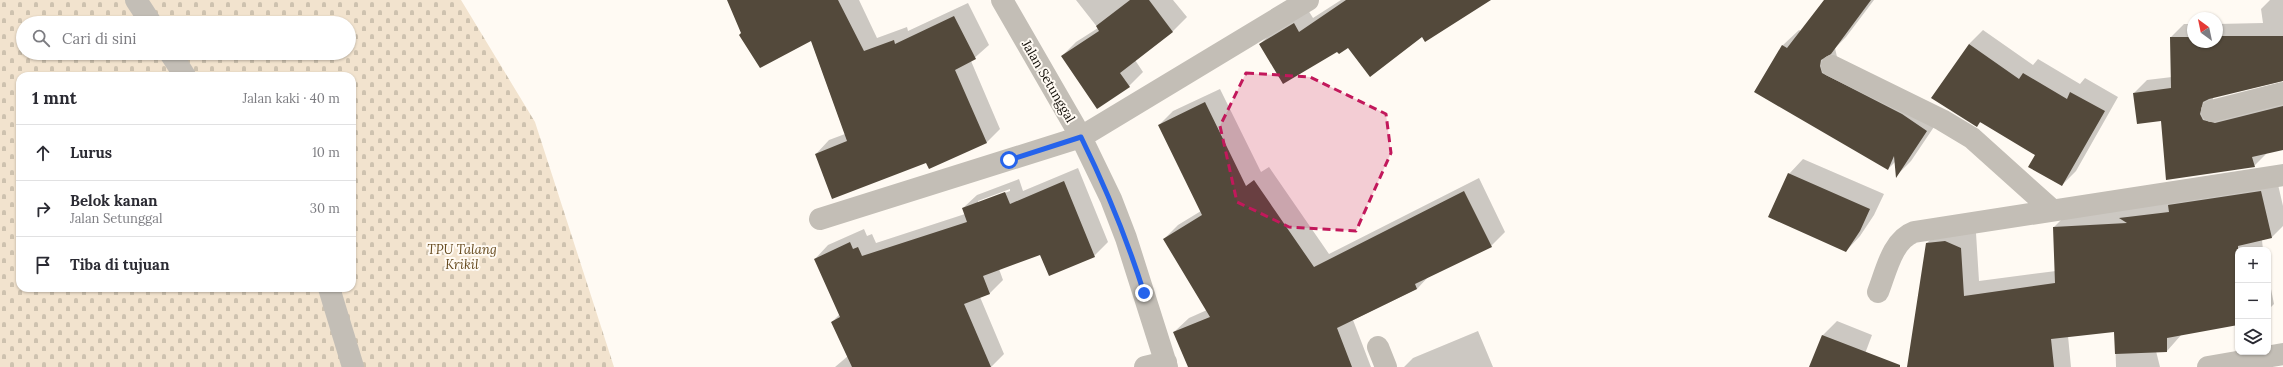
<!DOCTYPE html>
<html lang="id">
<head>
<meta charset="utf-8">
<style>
  body { margin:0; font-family:Lora,serif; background:#f2f2f3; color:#2b2b33 }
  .controls { position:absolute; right:12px; bottom:12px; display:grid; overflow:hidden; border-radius:8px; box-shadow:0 1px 3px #0004 }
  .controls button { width:36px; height:36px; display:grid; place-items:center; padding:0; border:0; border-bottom:1px solid #e1e1e2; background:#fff; color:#2b2b33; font:20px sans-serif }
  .compass { position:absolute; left:2187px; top:12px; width:36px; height:36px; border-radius:50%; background:#fff; box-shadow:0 1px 3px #0004; rotate:327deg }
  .stop { position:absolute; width:12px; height:12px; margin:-9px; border:3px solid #2563eb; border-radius:50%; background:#fff }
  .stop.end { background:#2563eb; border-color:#fff; box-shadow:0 1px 4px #0008 }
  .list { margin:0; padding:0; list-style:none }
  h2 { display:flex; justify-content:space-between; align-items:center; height:52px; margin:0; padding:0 16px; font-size:17px }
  h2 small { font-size:13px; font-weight:400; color:#7c7c81 }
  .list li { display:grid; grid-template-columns:26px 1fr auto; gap:12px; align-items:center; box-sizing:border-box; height:56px; padding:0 16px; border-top:1px solid #e1e1e2 }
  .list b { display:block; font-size:15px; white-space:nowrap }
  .list p { margin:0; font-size:13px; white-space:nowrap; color:#7c7c81 }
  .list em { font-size:13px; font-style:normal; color:#7c7c81 }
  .icon { flex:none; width:22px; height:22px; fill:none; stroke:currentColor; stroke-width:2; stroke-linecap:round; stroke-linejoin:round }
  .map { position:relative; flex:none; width:2283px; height:367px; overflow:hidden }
  .search { position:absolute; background:#fff; box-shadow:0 1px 3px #0004; left:16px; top:16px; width:340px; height:44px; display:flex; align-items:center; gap:10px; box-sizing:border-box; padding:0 14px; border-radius:22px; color:#7c7c81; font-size:15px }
  .panel { position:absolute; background:#fff; box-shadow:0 1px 3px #0004; left:16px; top:72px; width:340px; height:220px; border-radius:12px }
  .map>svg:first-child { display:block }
  .cemetery { fill:url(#cemetery-stones); fill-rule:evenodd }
  .shadow { fill:#0003; fill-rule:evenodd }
  .building { fill:#53493b }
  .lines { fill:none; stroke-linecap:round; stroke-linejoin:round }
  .minor { stroke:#c3beb6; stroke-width:22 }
  .route { stroke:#2563eb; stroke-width:5 }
  .marked { fill:#c2185b; fill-opacity:0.2; stroke:#c2185b; stroke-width:3; stroke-dasharray:8 5; stroke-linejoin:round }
  .labels { text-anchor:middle; stroke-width:4; stroke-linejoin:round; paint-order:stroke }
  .street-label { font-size:13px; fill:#110d07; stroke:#fffaf3 }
  .park-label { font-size:13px; font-style:italic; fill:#664a1e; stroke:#fffaf3 }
</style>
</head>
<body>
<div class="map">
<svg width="2283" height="367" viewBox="0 0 2283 367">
  <defs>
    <pattern id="cemetery-stones" width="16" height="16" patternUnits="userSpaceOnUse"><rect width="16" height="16" fill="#f2e3ce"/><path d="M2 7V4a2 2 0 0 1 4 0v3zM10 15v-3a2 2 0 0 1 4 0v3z" fill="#cec2af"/></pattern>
  </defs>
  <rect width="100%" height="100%" fill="#fffaf3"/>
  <path class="cemetery" d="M0 0H461L535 122 614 367H0ZM23 23H349V53H23ZM20 76H352V288H20Z"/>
  <path class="shadow" d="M728 0H859L877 38 907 27 908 31 968 3 989 45 971 61 1000 129 987 142 927 162 816 154 829 140 845 134 811 40 742 33Z
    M1076 0H1173L1187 17 1173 31 1135 60 1143 72 1129 86 1062 56 1076 42 1098 28Z
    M1341 0H1483L1422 35 1348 47 1337 51 1260 44 1274 30 1308 10 1313 18Z
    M1825 0H1874L1846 37 1835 48 1837 57 1942 115 1911 161 1897 175 1896 161 1888 169 1756 92 1783 45 1799 30 1801 31Z
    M2270 0H2283V81L2213 97V101L2283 97V149L2268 152 2254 166 2162 120 2134 93 2147 80 2172 77 2171 37 2184 24H2193V42H2217V24L2263 23 2261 9Z
    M1983 30 2033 65 2038 59 2080 84 2085 78 2118 97 2076 171 2062 185 2036 155 1981 122 1977 125 1969 44Z
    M1220 89 1261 172 1269 167 1329 254 1479 178 1505 232 1491 246 1429 276 1417 289 1353 320 1371 367H1189L1174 332 1189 318 1207 310 1164 239 1178 225 1201 211 1159 125 1173 111Z
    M1803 159 1884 194 1874 215 1860 236 1846 251 1789 174Z
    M1078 168 1108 242 1094 256 1040 254 999 269 1003 280 989 294 980 297 1004 354 991 367H835L848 356 832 322 840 314 815 259 828 245 864 229 867 236 872 234 876 243 965 214 963 208 977 195 1019 179 1023 191ZM1010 189V191L978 203V201Z
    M2276 176 2283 206V226L2272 237 2262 240 2263 250H2238V324L2182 334 2167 351H2156L2160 367H2116L2115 331 2068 336 2071 367H1910L1927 243 1942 228 1976 233 1979 281 2056 271 2054 227 2069 212Z
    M2268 274 2274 304 2268 310Z
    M1837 321 1872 335 1860 367H1810L1823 335Z
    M1478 331 1493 367H1404L1413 358Z"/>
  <path class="building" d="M727 0H838L864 51 894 40 895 44 954 16 976 59 955 70 987 143 929 169 926 163 832 199 815 154 847 141 811 41 760 68 739 35 741 33Z
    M1130 0H1149L1173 32 1120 73 1130 87 1097 109 1061 56 1099 31 1096 26Z
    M1346 0H1491L1425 42 1422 37 1370 77 1348 48 1339 54 1337 52 1283 84 1259 44 1294 23 1299 32Z
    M1824 0H1871L1831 54 1821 60 1820 66 1822 73 1902 114 1927 131 1896 178 1894 156 1888 170 1754 92 1782 45 1787 48Z
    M2217 36H2283V81L2209 99 2203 102 2200 114 2203 120 2215 123 2283 106V150L2252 157 2255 167 2166 180 2161 121 2137 124 2133 93 2171 88 2170 37H2193V42H2217Z
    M1969 44 2019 79 2023 73 2067 99 2070 92 2105 111 2062 186 2028 167 2035 155 1980 122 1977 127 1931 98Z
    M1205 102 1246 186 1254 180 1314 267 1464 191 1492 247 1415 284 1417 289 1337 328 1352 367H1188L1173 332 1210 317 1163 239 1202 215 1158 125Z
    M1788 173 1870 209 1860 231 1846 252 1768 217Z
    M1064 181 1095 257 1049 276 1040 255 983 276 990 294 964 304 991 367H852L831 322 840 317 814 259 850 242 853 249 858 247 862 256 967 222 962 208 1005 192 1010 204Z
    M2261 191 2272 238 2238 246V325L2167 338V352L2115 354 2114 332 2051 339 2054 367H1907L1926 243 1945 241 1961 248 1964 296 2055 283 2053 227 2127 223 2119 218 2169 212 2168 205Z
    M1822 335 1900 365V367H1809Z"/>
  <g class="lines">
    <path class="minor" d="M136 0 151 23
      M1002 0 1081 137 1111 199 1126 238 1167 367
      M170 53 185 76
      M1832 66 1942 120 1972 138 2051 209
      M2212 111 2283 93
      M820 219 1081 137 1308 0
      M329 288 353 367
      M1878 292C1886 272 1892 240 1914 232L2283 175
      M1378 347 1386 367
      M1145 367 1166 362
      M2208 367 2283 354"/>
  </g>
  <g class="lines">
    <path class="route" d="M1009 160 1081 137C1106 188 1127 239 1144 293"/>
  </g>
  <path class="marked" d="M1246 73 1310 77 1386 114 1391 153 1356 231 1289 227 1237 202 1220 126Z"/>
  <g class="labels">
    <g class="street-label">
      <text transform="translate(1049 81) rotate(60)" y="5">Jalan Setunggal</text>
    </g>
    <g class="park-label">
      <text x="462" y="254">TPU Talang<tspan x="462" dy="15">Krikil</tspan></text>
    </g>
  </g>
</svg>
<div class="controls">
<button>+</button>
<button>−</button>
<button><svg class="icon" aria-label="layers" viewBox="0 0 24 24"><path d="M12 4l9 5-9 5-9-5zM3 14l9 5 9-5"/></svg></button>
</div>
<svg class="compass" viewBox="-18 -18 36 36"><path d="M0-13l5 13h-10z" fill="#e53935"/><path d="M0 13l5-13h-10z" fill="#7c7c81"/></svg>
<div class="stop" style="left:1009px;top:160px"></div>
<div class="stop end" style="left:1144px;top:293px"></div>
<div class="search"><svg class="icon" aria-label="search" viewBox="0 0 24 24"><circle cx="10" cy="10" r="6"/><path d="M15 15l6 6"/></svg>Cari di sini</div>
<section class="panel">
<h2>1 mnt<small>Jalan kaki · 40 m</small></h2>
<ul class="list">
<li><svg class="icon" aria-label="ahead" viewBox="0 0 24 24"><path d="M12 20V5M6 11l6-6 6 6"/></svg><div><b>Lurus</b></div><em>10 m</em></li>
<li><svg class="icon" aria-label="right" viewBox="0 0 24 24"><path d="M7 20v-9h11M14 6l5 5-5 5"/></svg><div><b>Belok kanan</b><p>Jalan Setunggal</p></div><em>30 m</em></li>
<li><svg class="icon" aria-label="arrive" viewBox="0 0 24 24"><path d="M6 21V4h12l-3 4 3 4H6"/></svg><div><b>Tiba di tujuan</b></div></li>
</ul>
</section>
</div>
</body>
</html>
